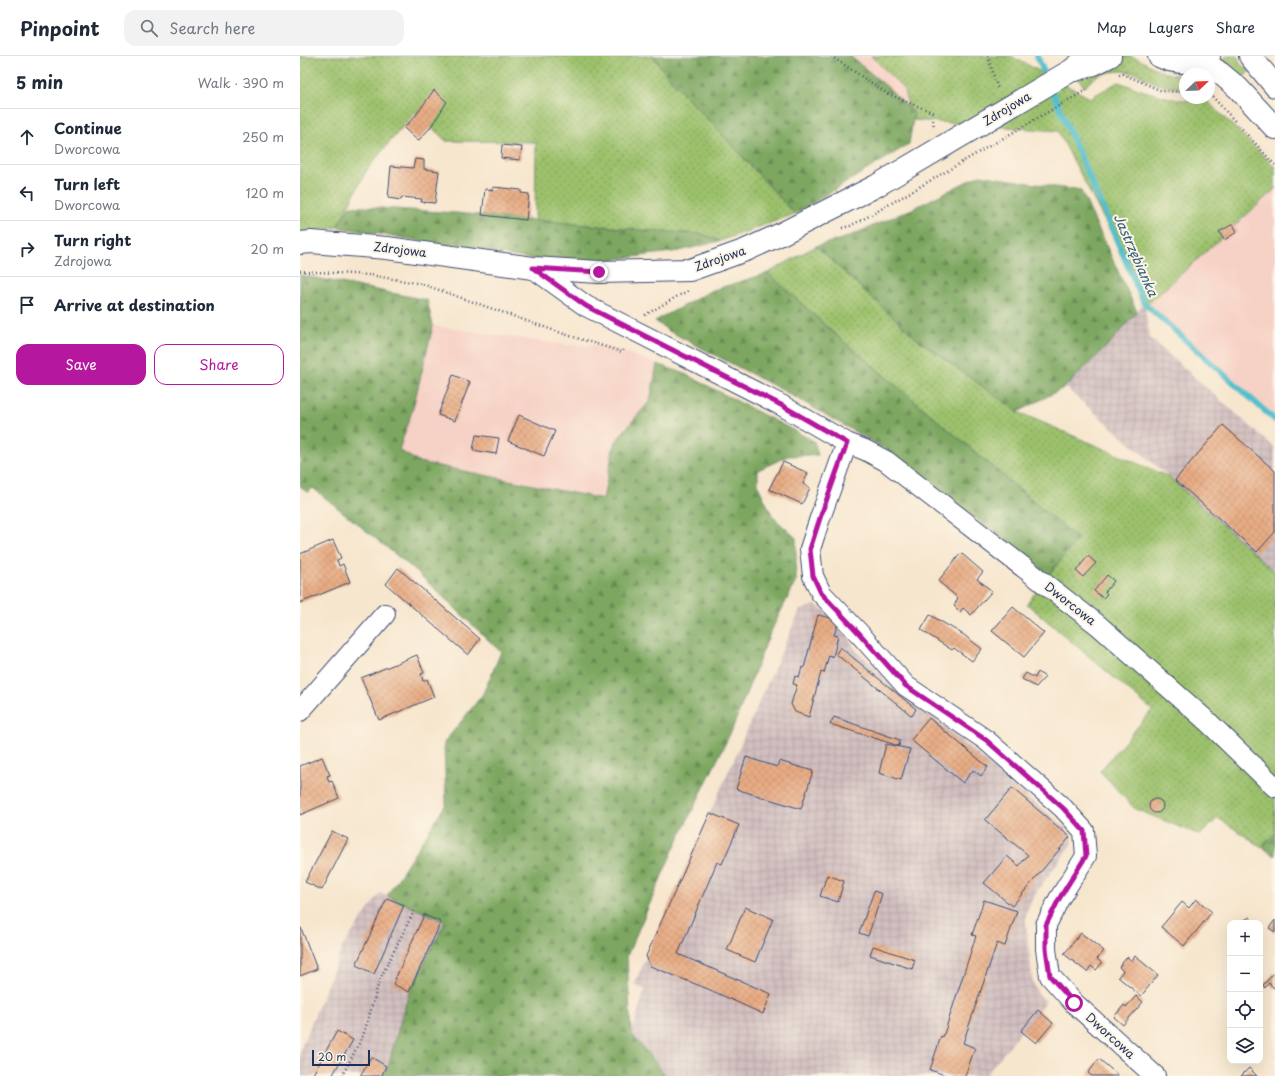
<!DOCTYPE html>
<html lang="en">
<head>
<meta charset="utf-8">
<style>
  body { margin:0; font-family:"Playpen Sans",sans-serif; background:#f2f2f3; color:#1f2937 }
  .controls { position:absolute; right:12px; bottom:12px; display:grid; overflow:hidden; border-radius:8px; box-shadow:0 4px 16px #0002 }
  .controls button { width:36px; height:36px; display:grid; place-items:center; padding:0; border:0; border-bottom:1px solid #e0e1e3; background:#fff; color:#1f2937; font:20px sans-serif }
  .compass { position:absolute; left:879px; top:12px; width:36px; height:36px; border-radius:50%; background:#fff; box-shadow:0 4px 16px #0002; rotate:67deg }
  .scale { position:absolute; left:12px; bottom:10px; width:58px; box-sizing:border-box; padding-left:4px; border:2px solid #1b2f5e; border-top:0; font-size:11px; line-height:14px; white-space:nowrap; color:#1b2f5e; -webkit-text-stroke:3px #fcf5e5; paint-order:stroke }
  .stop { position:absolute; width:12px; height:12px; margin:-9px; border:3px solid #b5179e; border-radius:50%; background:#fff }
  .stop.end { background:#b5179e; border-color:#fff; box-shadow:0 1px 4px #0008 }
  .list { margin:0; padding:0; list-style:none }
  h2 { display:flex; justify-content:space-between; align-items:center; height:52px; margin:0; padding:0 16px; font-size:17px }
  h2 small { font-size:13px; font-weight:400; color:#747a83 }
  .list li { display:grid; grid-template-columns:26px 1fr auto; gap:12px; align-items:center; box-sizing:border-box; height:56px; padding:0 16px; border-top:1px solid #e0e1e3 }
  .list b { display:block; font-size:15px; white-space:nowrap }
  .list p { margin:0; font-size:13px; white-space:nowrap; color:#747a83 }
  .list em { font-size:13px; font-style:normal; color:#747a83 }
  .actions { display:flex; gap:8px; padding:12px 16px }
  .actions a { flex:1; padding:9px 0; border:1px solid #b5179e; border-radius:12px; text-align:center; font-size:14px; color:#b5179e }
  .actions .main { background:#b5179e; color:#fff }
  .icon { flex:none; width:22px; height:22px; fill:none; stroke:currentColor; stroke-width:2; stroke-linecap:round; stroke-linejoin:round }
  .map { position:relative; flex:none; width:975px; height:1020px; overflow:hidden }
  header { display:flex; align-items:center; gap:24px; box-sizing:border-box; height:56px; padding:0 20px; background:#fff; border-bottom:1px solid #e0e1e3 }
  header strong { font-size:19px }
  nav { display:flex; gap:22px; margin-inline-start:auto; font-size:14px }
  .search { width:280px; height:36px; background:#f2f2f3; display:flex; align-items:center; gap:10px; box-sizing:border-box; padding:0 14px; border-radius:12px; color:#747a83; font-size:15px }
  main { display:flex }
  aside { flex:1; background:#fff }
  .map>svg:first-child { display:block }
  .built { fill:#f6d1c5 }
  .industrial { fill:url(#industrial-grid) }
  .grass { fill:url(#grass-dots); stroke:#5c7865 }
  .forest { fill:url(#forest-firs); stroke:#4c6b5f }
  .lines { fill:none; stroke-linecap:round; stroke-linejoin:round }
  .stream { stroke:#52bfcc; stroke-width:6 }
  .building { fill:url(#building-cross-hatch) }
  .minor-casing { stroke:#3c4a6f; stroke-width:22 }
  .tertiary-casing { stroke:#3c4a6f; stroke-width:24 }
  .secondary-casing { stroke:#3c4a6f; stroke-width:24 }
  .path { stroke:#3c4a6f; stroke-width:2.5; stroke-dasharray:1 3; stroke-linecap:butt }
  .minor { stroke:#fff; stroke-width:20 }
  .tertiary { stroke:#fff; stroke-width:22 }
  .secondary { stroke:#fff; stroke-width:22 }
  .route { stroke:#b5179e; stroke-width:5 }
  .labels { text-anchor:middle; stroke-width:4; stroke-linejoin:round; paint-order:stroke }
  .street-label { font-size:12px; fill:#1b2f5e; stroke:#fcf5e5 }
  .water-label { font-size:13px; font-style:italic; fill:#2c5a7f; stroke:#fcf5e5 }
</style>
</head>
<body>
<header>
<strong>Pinpoint</strong>
<div class="search"><svg class="icon" aria-label="search" viewBox="0 0 24 24"><circle cx="10" cy="10" r="6"/><path d="M15 15l6 6"/></svg>Search here</div>
<nav><a>Map</a><a>Layers</a><a>Share</a></nav>
</header>
<main>
<aside>
<h2>5 min<small>Walk · 390 m</small></h2>
<ul class="list">
<li><svg class="icon" aria-label="ahead" viewBox="0 0 24 24"><path d="M12 20V5M6 11l6-6 6 6"/></svg><div><b>Continue</b><p>Dworcowa</p></div><em>250 m</em></li>
<li><svg class="icon" aria-label="left" viewBox="0 0 24 24"><path d="M17 20v-9H6M10 6l-5 5 5 5"/></svg><div><b>Turn left</b><p>Dworcowa</p></div><em>120 m</em></li>
<li><svg class="icon" aria-label="right" viewBox="0 0 24 24"><path d="M7 20v-9h11M14 6l5 5-5 5"/></svg><div><b>Turn right</b><p>Zdrojowa</p></div><em>20 m</em></li>
<li><svg class="icon" aria-label="arrive" viewBox="0 0 24 24"><path d="M6 21V4h12l-3 4 3 4H6"/></svg><div><b>Arrive at destination</b></div></li>
</ul>
<div class="actions"><a class="main">Save</a><a>Share</a></div>
</aside>
<div class="map">
<svg width="975" height="1020" viewBox="0 0 975 1020">
  <defs>
    <pattern id="industrial-grid" width="8" height="8" patternUnits="userSpaceOnUse"><rect width="8" height="8" fill="#d1bfbf"/><path d="M0 4h8M4 0v8" fill="none" stroke="#b3a4a7"/></pattern>
    <pattern id="grass-dots" width="8" height="8" patternUnits="userSpaceOnUse"><rect width="8" height="8" fill="#9cc16c"/><path d="M2 2h.1M6 6h.1" fill="none" stroke="#7e9d5c" stroke-width="1.8" stroke-linecap="round"/></pattern>
    <pattern id="forest-firs" width="22" height="20" patternUnits="userSpaceOnUse"><rect width="22" height="20" fill="#7da760"/><path d="M5 1l3.5 6h-7zM16 11l3.5 6h-7z" fill="#668852"/></pattern>
    <pattern id="building-cross-hatch" width="8" height="8" patternUnits="userSpaceOnUse"><rect width="8" height="8" fill="#e8ac84"/><path d="M0 0l8 8M0 8l8-8" fill="none" stroke="#c69474"/></pattern>
  </defs>
  <rect width="100%" height="100%" fill="#fcf5e5"/>
  <filter id="ink" filterUnits="userSpaceOnUse"><feTurbulence type="fractalNoise" baseFrequency=".025" numOctaves="2"/><feDisplacementMap in="SourceGraphic" scale="8" xChannelSelector="R" yChannelSelector="G"/><feConvolveMatrix kernelMatrix="1 2 1 2 8 2 1 2 1" color-interpolation-filters="sRGB"/></filter>
  <filter id="wash" filterUnits="userSpaceOnUse"><feTurbulence type="fractalNoise" baseFrequency=".012" numOctaves="4" result="noise"/><feDisplacementMap in="SourceGraphic" scale="16" xChannelSelector="R" yChannelSelector="G"/><feGaussianBlur stdDeviation="0.9" result="paint"/><feColorMatrix in="noise" values="0 0 0 0 0 0 0 0 0 0 0 0 0 0 0 0 0 1.4 0 .05"/><feComposite in="paint" operator="in"/></filter>
  <g filter="url(#wash)">
    <rect width="100%" height="100%" fill="#f7e6ce"/>
    <path class="built" d="M550 0H668L614 57 591 34Z
      M975 133V361L844 247 848 248Z
      M133 270 268 289H304L357 308 350 345 328 370 314 388 303 443 119 406 99 394 113 352Z"/>
    <path class="industrial" d="M844 247 850 282 975 392V516L869 421 765 331 811 286Z
      M515 549 540 563 556 595 603 636 771 777 773 786 735 838 728 852 726 859V866L732 923 738 938 746 945 685 1020H366L331 977 345 933 334 929 500 554Z
      M80 837 145 866 108 939 88 1010 83 1020H0V995L43 890Z"/>
    <path class="grass" d="M0 0H352L368 20 495 158 420 185 402 178 352 175 235 164 236 86 146 85 115 56 68 112 37 171 0 177Z
      M571 0H711L790 42 818 26 844 35 877 44 905 43 975 111V133L848 248 758 75 612 64 604 33Z
      M819 0C823 1 828 0 832 1 847 5 859 18 875 19 883 19 892 16 900 18H885V32H876L857 28 835 17 823 15 810 16 798 19 784 31 779 23Z
      M927 0H937L941 9 950 15 940 24 919 6Z
      M516 190 617 283 718 356 869 421 975 516V777L962 791 918 762 900 779 835 753 800 715 852 654 727 548 748 519 778 483 528 272 468 217Z"/>
    <path class="forest" d="M352 0H550L591 34 614 57 609 88 495 158 368 20Z
      M680 119 781 135 837 256 811 286 765 331 718 356 617 283 516 190 545 182 612 153Z
      M50 150 156 157 352 175 402 178 420 185 379 195 309 204 231 203 37 171Z
      M468 217 528 272 778 483 748 519 592 397 484 335 369 275 355 265 413 234Z
      M0 219 127 244 133 270 113 352 99 394 119 406 303 443 314 388 328 370 350 345 357 308 383 317 514 385 518 399 488 400 458 414V430L473 461 496 482V525L470 577 431 676 374 792 327 900 331 977 366 1020H83L88 1010 108 939 145 866 87 840 146 748 144 687 183 638 201 596 116 515 13 432 8 437 0 430Z
      M975 777V800L962 791Z"/>
    <g class="lines">
      <path class="stream" d="M737 0 844 247 975 364"/>
    </g>
    <g id="blocks">
      <path class="building" d="M134 34 147 46 130 72 118 85 104 72 116 59Z
        M202 89 222 91 220 104 201 102Z
        M115 103 124 104V113L139 115 135 147 121 146 122 143 102 141 101 144 88 142 91 110 113 112Z
        M193 131 221 134V137L229 138 226 164 182 159 185 133 193 134Z
        M933 168 937 176 924 184 919 176Z
        M153 319 170 326 155 365 138 359Z
        M219 359 255 375 244 400 208 385Z
        M923 369 975 415V476L957 496 875 424Z
        M176 379 199 382 196 398 173 394Z
        M483 406 508 417 503 428 510 432 502 448 469 433Z
        M33 484 41 502 37 504 39 510 43 508 50 526 0 547V498Z
        M661 497 683 516 677 523 692 535 671 559 663 552 660 556 654 550 658 542 638 525Z
        M788 500 796 507 783 521 776 515Z
        M98 512 180 583 168 599 86 528Z
        M807 519 814 525 805 536 807 538 803 542 794 535Z
        M713 551 744 577 724 601 692 575Z
        M518 559 539 564 534 579 538 580 533 601 529 599 524 617 521 616 509 661 495 656 491 648 497 629 493 628 495 620 499 621 502 611 504 612Z
        M630 559 664 579 682 593 672 605 654 592 652 594 621 574Z
        M540 591 616 653 612 660 536 598Z
        M117 599 124 617 121 618 123 625 127 623 134 641 79 664 61 622Z
        M738 616 745 621 736 631 722 623 726 617 735 622Z
        M534 661 600 684 599 690 530 668Z
        M629 662 688 711 681 720 673 714 663 727 611 684Z
        M586 688 610 693 601 724 579 717Z
        M22 701 30 719 27 720 29 726 32 725 39 742 0 759V710Z
        M446 701 477 711 479 705 513 715 501 753 436 733Z
        M712 732 770 781 712 850 684 827 707 800 719 810 728 799 685 764Z
        M849 750a7 7 0 1 1 14 0a7 7 0 1 1-14 0Z
        M410 757 439 769 422 808 417 806 378 898 471 938 463 958 408 933 350 910 346 900Z
        M32 775 48 783 22 834 5 826Z
        M527 819 544 825 538 846 520 840Z
        M574 835 582 838 568 880 559 877Z
        M87 842 104 849 74 918 56 909Z
        M896 843 912 856 884 890 861 871 882 846 889 852Z
        M684 844 717 855 705 890 697 887 663 987 675 992 665 1020H648L630 1014 641 980 643 981 676 880 672 879Z
        M445 851 473 863 455 906 427 894Z
        M124 859 141 866 109 936 93 928Z
        M950 861 953 867H939Z
        M975 864V876L969 872Z
        M1 872 17 913 0 920V873Z
        M781 877 804 895 797 903 802 907 796 914 791 910 787 916 764 898Z
        M573 890 615 904 612 913 570 899Z
        M835 900 858 919 841 940 818 921 823 915 819 911 827 901 832 905Z
        M975 916V933L969 927 965 932 963 929Z
        M836 940 843 946 823 969 814 961 824 949 826 951Z
        M738 954 753 967 736 987 721 975Z
        M37 975 53 984 32 1020H12Z
        M71 1001 86 1010 82 1019 81 1020H60Z
        M799 1003 819 1020H792L788 1017Z
        M949 1012 957 1020H941Z"/>
    </g>
  </g>
  <g filter="url(#ink)">
    <use href="#blocks" fill-opacity="0" stroke="#3c4a6f" stroke-width="1"/>
    <g class="lines">
      <defs>
        <path id="minor" d="M233 212 286 250 481 349 547 387 565 394 586 405 798 569 908 666 975 731
          M547 387 520 462 510 493 513 520 521 537 558 576 606 630 686 684 763 752 784 775 786 800 759 843 746 869V893L750 920 774 947 855 1020
          M0 655 85 558"/>
        <path id="tertiary" d="M950 0 975 30
          M901 4 920 17 938 32 975 72"/>
        <path id="secondary" d="M859 0C875 8 892 8 909 0
          M775 14 794 8 810 0
          M0 187 11 186 87 192 233 212 299 216 390 214 446 194 479 179 576 130 772 14 789 0"/>
      </defs>
      <use href="#minor" class="minor-casing"/>
      <use href="#tertiary" class="tertiary-casing"/>
      <use href="#secondary" class="secondary-casing"/>
      <path class="path" d="M531 0 588 38 632 56 634 72
        M688 0 698 34
        M819 19 823 18 862 35 885 36
        M909 39H911L975 109
        M542 172 550 170 571 159 786 34
        M0 215 70 219 122 228 264 278 322 296 325 291
        M345 259 378 240 388 235
        M42 1020 63 980 80 923 114 855"/>
      <use href="#minor" class="minor"/>
      <use href="#tertiary" class="tertiary"/>
      <use href="#secondary" class="secondary"/>
    </g>
  </g>
  <g class="lines" filter="url(#ink)">
    <path class="route" d="M299 216 233 212 286 250 481 349 547 387 520 462 510 493 513 520 521 537 558 576 606 630 686 684 763 752 784 775 786 800 759 843 746 869V893L750 920 774 947"/>
  </g>
  <g class="labels">
    <g class="street-label">
      <text transform="translate(707 53) rotate(-31)" y="4">Zdrojowa</text>
      <text transform="translate(100 194) rotate(7)" y="4">Zdrojowa</text>
      <text transform="translate(420 203) rotate(-19)" y="4">Zdrojowa</text>
      <text transform="translate(770 548) rotate(38)" y="4">Dworcowa</text>
      <text transform="translate(810 980) rotate(42)" y="4">Dworcowa</text>
    </g>
    <g class="water-label">
      <text transform="translate(836 199) rotate(66)" y="5">Jastrzębianka</text>
    </g>
  </g>
</svg>
<div class="controls">
<button>+</button>
<button>−</button>
<button><svg class="icon" aria-label="locate" viewBox="0 0 24 24"><circle cx="12" cy="12" r="6"/><path d="M12 2v4M12 18v4M2 12h4M18 12h4"/></svg></button>
<button><svg class="icon" aria-label="layers" viewBox="0 0 24 24"><path d="M12 4l9 5-9 5-9-5zM3 14l9 5 9-5"/></svg></button>
</div>
<svg class="compass" viewBox="-18 -18 36 36"><path d="M0-13l5 13h-10z" fill="#e53935"/><path d="M0 13l5-13h-10z" fill="#747a83"/></svg>
<div class="scale">20 m</div>
<div class="stop" style="left:774px;top:947px"></div>
<div class="stop end" style="left:299px;top:216px"></div>
</div>
</main>
</body>
</html>
